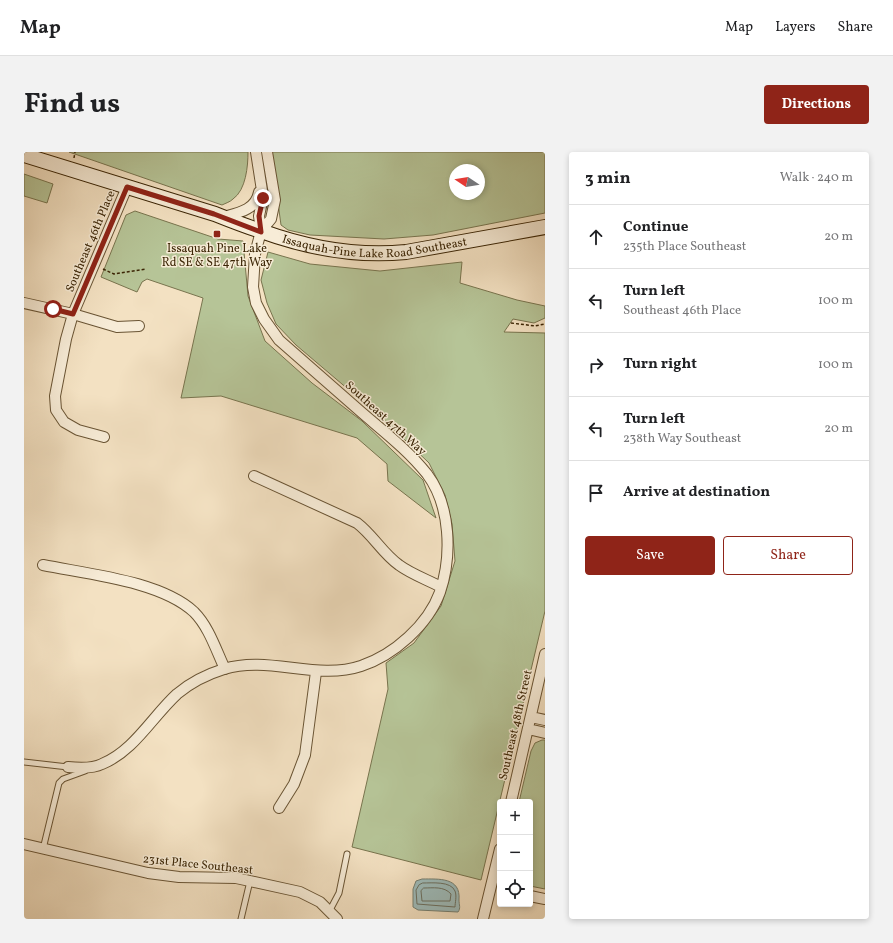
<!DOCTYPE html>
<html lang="en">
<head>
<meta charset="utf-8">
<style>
  body { margin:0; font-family:Vollkorn,serif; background:#f2f2f2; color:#202124 }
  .controls { position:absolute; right:12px; bottom:12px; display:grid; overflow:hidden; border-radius:4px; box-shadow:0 2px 6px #0003 }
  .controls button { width:36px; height:36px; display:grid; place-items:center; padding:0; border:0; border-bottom:1px solid #e0e0e0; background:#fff; color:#202124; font:20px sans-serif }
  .compass { position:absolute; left:425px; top:12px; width:36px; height:36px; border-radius:50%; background:#fff; box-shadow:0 2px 6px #0003; rotate:282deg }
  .stop { position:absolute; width:12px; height:12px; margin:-9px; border:3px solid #8f2418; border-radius:50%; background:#fff }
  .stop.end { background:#8f2418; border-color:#fff; box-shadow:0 1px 4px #0008 }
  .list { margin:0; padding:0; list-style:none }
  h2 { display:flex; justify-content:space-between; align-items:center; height:52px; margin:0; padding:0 16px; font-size:17px }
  h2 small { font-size:13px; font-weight:400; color:#757577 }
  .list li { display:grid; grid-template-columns:26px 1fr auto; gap:12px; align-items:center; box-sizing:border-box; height:64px; padding:0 16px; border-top:1px solid #e0e0e0 }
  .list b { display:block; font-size:15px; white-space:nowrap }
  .list p { margin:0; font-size:13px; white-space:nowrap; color:#757577 }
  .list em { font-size:13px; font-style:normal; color:#757577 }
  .actions { display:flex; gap:8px; padding:12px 16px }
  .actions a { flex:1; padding:9px 0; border:1px solid #8f2418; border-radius:4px; text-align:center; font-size:14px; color:#8f2418 }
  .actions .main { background:#8f2418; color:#fff }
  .icon { flex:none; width:22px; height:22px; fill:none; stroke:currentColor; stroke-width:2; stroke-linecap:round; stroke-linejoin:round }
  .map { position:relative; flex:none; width:521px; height:767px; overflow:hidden; border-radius:4px }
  header { display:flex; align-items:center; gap:24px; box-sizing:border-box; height:56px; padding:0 20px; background:#fff; border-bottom:1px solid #e0e0e0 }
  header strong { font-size:19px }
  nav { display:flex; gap:22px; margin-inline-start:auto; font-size:14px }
  .intro { display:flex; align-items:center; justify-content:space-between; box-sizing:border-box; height:96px; padding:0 24px }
  h1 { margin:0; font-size:28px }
  .button { padding:10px 18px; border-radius:4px; background:#8f2418; color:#fff; font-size:14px; font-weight:700 }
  main { display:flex; gap:24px; padding:0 24px }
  aside { flex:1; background:#fff; border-radius:4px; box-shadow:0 2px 6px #0003 }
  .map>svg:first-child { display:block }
  .green { fill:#b6c497; stroke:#78744e; fill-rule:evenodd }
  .water { fill:#9ebcbb; stroke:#768072 }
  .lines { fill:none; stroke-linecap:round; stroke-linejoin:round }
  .shore { stroke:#6c7060; stroke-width:1 }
  .lane-casing { stroke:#695434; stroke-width:7 }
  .street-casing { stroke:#695434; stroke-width:12 }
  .secondary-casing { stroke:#3b2505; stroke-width:16 }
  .path { stroke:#3b2505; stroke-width:1.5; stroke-dasharray:3 2; stroke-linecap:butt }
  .lane { stroke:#f7ecd7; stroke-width:5 }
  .street { stroke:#f7ecd7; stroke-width:10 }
  .secondary { stroke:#f7ecd7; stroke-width:14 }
  .route { stroke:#8f2418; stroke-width:5 }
  .poi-dot { fill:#8f2418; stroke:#f7ecd7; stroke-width:1.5 }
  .labels { text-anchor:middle; stroke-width:3; stroke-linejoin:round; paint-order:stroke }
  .street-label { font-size:12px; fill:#3b2505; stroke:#f7ecd7 }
  .poi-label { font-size:12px; fill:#3b2505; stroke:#f7ecd7 }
</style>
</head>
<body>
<header>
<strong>Map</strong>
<nav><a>Map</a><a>Layers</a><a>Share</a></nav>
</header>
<div class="intro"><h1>Find us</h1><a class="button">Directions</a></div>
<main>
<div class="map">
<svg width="521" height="767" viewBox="0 0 521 767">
  <rect width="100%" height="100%" fill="#f3e1c2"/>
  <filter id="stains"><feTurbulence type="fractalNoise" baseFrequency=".005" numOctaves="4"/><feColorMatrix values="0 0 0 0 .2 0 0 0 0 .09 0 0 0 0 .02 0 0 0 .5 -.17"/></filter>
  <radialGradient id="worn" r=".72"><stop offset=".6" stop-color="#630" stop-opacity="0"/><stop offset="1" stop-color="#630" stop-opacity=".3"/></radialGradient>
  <path class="green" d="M45 0H224C224 14 222 38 209 47 206 50 202 51 198 53Z
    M247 0H521V61L409 83 360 87 286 83 264 78 257 73ZM431 18H455V42H431Z
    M0 22 29 32 23 51 0 44Z
    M111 59 194 87 219 89 224 144 241 189 288 231 338 269 399 328 412 366 364 329 363 312 333 286 197 244 157 246 179 146 123 127 118 130 113 140 77 125 102 63Z
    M244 100 286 112 356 119 438 110 436 131 493 148 521 154V166L510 171 489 167 480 180 521 181V459L457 728 328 695 364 537 362 511 390 491 417 454 431 409 428 372 421 343 405 311 358 266 272 193 252 172 243 151 237 128Z
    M518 588H521V737L506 734V650H495L507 599 511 591Z"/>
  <path class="water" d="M398 727C415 727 437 725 435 748 435 753 437 756 434 760L394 758 389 755V737L392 729Z"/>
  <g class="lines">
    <path class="shore" d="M399 731C408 731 427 729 431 739 433 744 431 751 431 755L393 752 392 738 395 733Z
      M400 736C409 736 420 734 427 742L426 749H398L397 739Z"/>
    <defs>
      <path id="lane" d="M0 610 44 615
        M19 697 35 631 39 627 61 619
        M306 758 315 741 323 702
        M217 767 226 729"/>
      <path id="street" d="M199 65C214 61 232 58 235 40
        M237 79 247 67 251 48 243 0
        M0 151 49 162 93 175 115 174
        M80 285 54 278 40 270 32 258 31 244 42 187 49 162 103 35
        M230 324 333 371C349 383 359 402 375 413 387 422 404 428 417 435
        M19 413C63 422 137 429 170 460 185 475 192 498 201 517
        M507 565 521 568
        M504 577 521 581
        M44 615C54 616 68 617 78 612 110 599 128 565 153 542 166 531 184 522 200 517 245 503 292 529 337 514 370 503 404 473 416 440 428 404 427 354 403 322 384 298 359 279 336 259 309 235 282 212 255 188L240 167 232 151 229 135 231 102 237 79 235 64 239 45 232 0
        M487 650 521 502
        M255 656 270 632 281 603 292 520
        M0 692 124 721 155 725 212 726 276 740 296 750 313 767
        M506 744 521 747
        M459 767 476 697"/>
      <g id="secondary">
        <path id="s1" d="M0 3C64 23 128 42 191 62 206 68 221 74 237 79 284 96 332 105 382 100L521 75"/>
      </g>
    </defs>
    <use href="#lane" class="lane-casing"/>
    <use href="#street" class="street-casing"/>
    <use href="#secondary" class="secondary-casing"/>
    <path class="path" d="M50 6 51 0
      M79 117 90 122 122 117
      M487 171 511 174 521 172"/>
    <use href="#lane" class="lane"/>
    <use href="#street" class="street"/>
    <use href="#secondary" class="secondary"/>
  </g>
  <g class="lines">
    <path class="route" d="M29 157 49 162 103 35 190 62 237 80 235 64 239 46"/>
  </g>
  <rect class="poi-dot" x="189" y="78" width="8" height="8" rx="2"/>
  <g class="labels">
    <g class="street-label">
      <text dy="4" stroke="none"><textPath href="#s1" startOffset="365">Issaquah-Pine Lake Road Southeast</textPath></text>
      <text transform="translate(66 89) rotate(-67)" y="4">Southeast 46th Place</text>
      <text transform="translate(362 266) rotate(42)" y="4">Southeast 47th Way</text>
      <text transform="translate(491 573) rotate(-77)" y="4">Southeast 48th Street</text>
      <text transform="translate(174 712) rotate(6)" y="4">231st Place Southeast</text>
    </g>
    <g class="poi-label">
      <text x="193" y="100">Issaquah Pine Lake<tspan x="193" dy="14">Rd SE &amp; SE 47th Way</tspan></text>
    </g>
  </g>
  <rect width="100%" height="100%" filter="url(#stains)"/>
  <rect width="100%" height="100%" fill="url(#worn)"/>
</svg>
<div class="controls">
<button>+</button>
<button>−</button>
<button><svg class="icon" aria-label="locate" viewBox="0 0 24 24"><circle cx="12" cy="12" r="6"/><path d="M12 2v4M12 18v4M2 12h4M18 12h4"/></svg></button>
</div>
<svg class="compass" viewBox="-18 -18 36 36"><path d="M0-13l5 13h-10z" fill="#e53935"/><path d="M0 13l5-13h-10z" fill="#757577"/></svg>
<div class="stop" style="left:29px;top:157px"></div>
<div class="stop end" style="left:239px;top:46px"></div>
</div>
<aside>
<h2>3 min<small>Walk · 240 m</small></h2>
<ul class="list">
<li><svg class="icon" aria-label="ahead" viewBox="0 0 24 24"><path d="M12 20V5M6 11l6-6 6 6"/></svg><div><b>Continue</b><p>235th Place Southeast</p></div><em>20 m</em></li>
<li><svg class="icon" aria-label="left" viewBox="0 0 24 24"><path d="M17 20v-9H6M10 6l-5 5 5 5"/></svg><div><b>Turn left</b><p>Southeast 46th Place</p></div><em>100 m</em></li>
<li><svg class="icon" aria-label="right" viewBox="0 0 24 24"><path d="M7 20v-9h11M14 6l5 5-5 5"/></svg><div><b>Turn right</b></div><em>100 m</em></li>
<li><svg class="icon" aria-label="left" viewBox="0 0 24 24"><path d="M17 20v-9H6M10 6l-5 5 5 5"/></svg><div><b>Turn left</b><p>238th Way Southeast</p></div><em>20 m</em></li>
<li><svg class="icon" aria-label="arrive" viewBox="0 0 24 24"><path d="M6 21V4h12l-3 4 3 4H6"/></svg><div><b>Arrive at destination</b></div></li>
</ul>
<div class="actions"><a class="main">Save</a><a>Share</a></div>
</aside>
</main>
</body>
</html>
